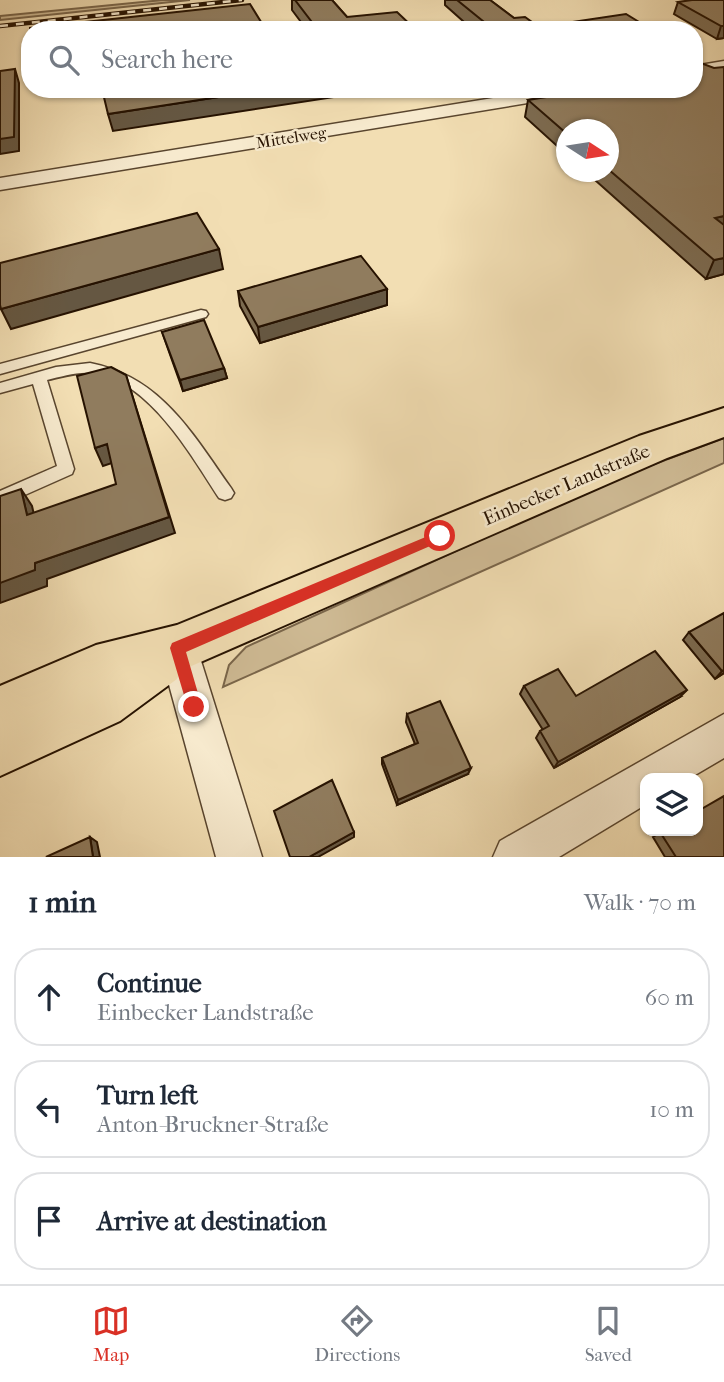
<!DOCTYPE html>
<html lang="en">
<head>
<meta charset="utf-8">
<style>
  body { margin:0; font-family:"IM FELL French Canon",serif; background:#f6f6f7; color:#1f2937 }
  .controls { position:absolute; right:21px; bottom:21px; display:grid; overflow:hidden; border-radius:14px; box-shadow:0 2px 5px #0004 }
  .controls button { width:63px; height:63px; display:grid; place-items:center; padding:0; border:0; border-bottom:2px solid #e0e1e3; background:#fff; color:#1f2937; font:35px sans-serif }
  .compass { position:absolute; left:556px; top:119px; width:63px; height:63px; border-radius:50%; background:#fff; box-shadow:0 2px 5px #0004; rotate:102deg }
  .stop { position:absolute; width:21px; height:21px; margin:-16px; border:5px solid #d93025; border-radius:50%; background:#fff }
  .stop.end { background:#d93025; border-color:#fff; box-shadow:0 2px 7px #0008 }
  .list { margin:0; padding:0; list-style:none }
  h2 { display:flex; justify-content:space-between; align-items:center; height:91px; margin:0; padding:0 28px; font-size:30px }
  h2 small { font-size:23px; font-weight:400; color:#747a83 }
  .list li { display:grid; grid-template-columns:46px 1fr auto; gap:21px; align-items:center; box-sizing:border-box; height:98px; margin:0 14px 14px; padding:0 14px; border:2px solid #e0e1e3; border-radius:28px }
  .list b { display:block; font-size:26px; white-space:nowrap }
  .list p { margin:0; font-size:23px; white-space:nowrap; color:#747a83 }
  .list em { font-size:23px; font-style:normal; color:#747a83 }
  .icon { flex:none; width:38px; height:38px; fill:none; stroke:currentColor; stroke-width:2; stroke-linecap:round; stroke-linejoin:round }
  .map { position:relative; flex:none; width:724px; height:857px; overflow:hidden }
  .search { position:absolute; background:#fff; box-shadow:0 2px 5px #0004; left:21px; right:21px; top:21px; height:77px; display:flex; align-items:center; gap:18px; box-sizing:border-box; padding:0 24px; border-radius:28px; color:#747a83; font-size:26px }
  .sheet { height:427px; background:#fff }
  nav { display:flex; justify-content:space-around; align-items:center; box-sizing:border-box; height:98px; border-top:2px solid #e0e1e3; background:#fff; font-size:19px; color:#747a83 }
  nav a { display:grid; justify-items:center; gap:4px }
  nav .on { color:#d93025 }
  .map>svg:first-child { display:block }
  .green { fill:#cfbb95; stroke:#7a664b; stroke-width:2 }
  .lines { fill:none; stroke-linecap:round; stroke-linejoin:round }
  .service-casing { stroke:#59452e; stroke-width:3 }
  .minor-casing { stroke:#59452e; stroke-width:3 }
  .primary-casing { stroke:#261201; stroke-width:4 }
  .service { fill:#f7eace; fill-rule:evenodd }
  .minor { fill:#f7eace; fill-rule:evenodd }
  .primary { fill:#f2deb3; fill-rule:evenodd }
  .rail-casing { stroke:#261201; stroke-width:4.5 }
  .rail { stroke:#f7eace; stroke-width:2.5; stroke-dasharray:8; stroke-linecap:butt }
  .wall { fill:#7c6b51; stroke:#261201; stroke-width:2 }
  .shaded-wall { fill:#655742; stroke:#261201; stroke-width:2 }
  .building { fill:#907c5e; stroke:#261201; stroke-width:2 }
  .route { fill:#d93025 }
  .labels { text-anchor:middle; stroke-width:5; stroke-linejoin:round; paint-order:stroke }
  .far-street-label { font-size:16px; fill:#261201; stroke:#f7eace }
  .street-label { font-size:19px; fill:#261201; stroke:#f7eace }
</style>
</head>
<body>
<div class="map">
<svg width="724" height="857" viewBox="0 0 724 857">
  <rect width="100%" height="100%" fill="#f2deb3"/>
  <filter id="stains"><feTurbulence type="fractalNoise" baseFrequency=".00286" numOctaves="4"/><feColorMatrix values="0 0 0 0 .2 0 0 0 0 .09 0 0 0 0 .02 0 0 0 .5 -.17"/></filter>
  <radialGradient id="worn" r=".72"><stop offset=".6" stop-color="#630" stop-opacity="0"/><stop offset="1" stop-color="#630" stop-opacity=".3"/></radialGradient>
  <path class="green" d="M163 0H190L0 20V16Z
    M724 438V463L223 687 229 665 246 647 607 482Z"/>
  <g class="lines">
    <defs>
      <path id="service" d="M201 310 206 311 208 314 206 317 0 374V364Z
        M90 363C161 377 192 433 231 488L234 493 231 498 225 500 219 498C191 455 147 377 90 373 76 372 61 377 47 380L74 469 72 474 0 506V491L57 466 33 384 0 393V383L56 367Z"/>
      <path id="minor" d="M724 61V71L694 76V66Z
        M549 89H590L582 94 0 190V178Z
        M178 630 191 635 197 648 262 857H216L159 648 165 635Z
        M724 714V758L690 778H645V805L559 857H493L500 841Z"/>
      <path id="primary" d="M724 408V437L667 458 180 671 177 679 120 721 0 776V686L96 645 177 625 639 436Z"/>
    </defs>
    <use href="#service" class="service-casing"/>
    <use href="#minor" class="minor-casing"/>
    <use href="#primary" class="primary-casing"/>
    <use href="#service" class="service"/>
    <use href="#minor" class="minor"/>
    <use href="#primary" class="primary"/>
    <defs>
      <path id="rail" d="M0 26 242 0"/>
    </defs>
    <use href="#rail" class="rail-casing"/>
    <use href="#rail" class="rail"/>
  </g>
  <path class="wall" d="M292 0H332L347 17 416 30H307L292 10Z
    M445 0H490L514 18 539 27 652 30H473L445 5Z
    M724 0V38L717 39 674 14 678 2Z
    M560 89H694L724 274 706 279 586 172H608V130H566V154L525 117 528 100 558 95Z
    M387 289V305L260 343 240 306 238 291Z
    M162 332 224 368 227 378 183 391Z
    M689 632 724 673 715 679 683 640Z
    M524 686 576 696 680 697 554 768 536 738 540 731 543 730 520 694Z
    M407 714 468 774 397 805 382 764V758L415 744 406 722Z
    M663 831 724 857H665L653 837Z"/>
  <path class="shaded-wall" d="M721 26H724V38L717 39Z
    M15 69 19 83V151L0 154V139Z
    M270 89H341V96L113 131 108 114Z
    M724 216V233L715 218Z
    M219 249 223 269 11 329 1 309Z
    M724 258V274L706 279 714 260Z
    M387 289V305L260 343 258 327Z
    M224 368 227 378 183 391 180 380Z
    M126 375 175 533 47 579V586L0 603V583L35 563 169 517Z
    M107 444 115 462 103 466 95 448Z
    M21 489 32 506 38 532 27 515Z
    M724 670V673L715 679 722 671Z
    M687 690 680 697 554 768 558 762Z
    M471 768 468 774 397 805 398 800Z
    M354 832V837L318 857H309Z
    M90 837 97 842 100 857H93Z"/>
  <path class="building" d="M295 0H332L347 17 397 12 416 30H318Z
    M457 0H490L514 18 525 17 539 27 626 14 652 30H494Z
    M692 0H724V26H721L678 2Z
    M250 4 266 30H30V28Z
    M694 56 697 57 698 62 714 68 724 67V216L715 218 724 225V258L714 260 608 169V130H566V133L528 100 571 93 567 89H694Z
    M15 69 14 137 0 139V71Z
    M102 89H270L108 114Z
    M197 213 219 249 1 309 0 305V263Z
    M361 256 387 289 258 327 238 291Z
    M204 320 224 368 180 380 162 332Z
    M111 367 126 375 169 517 35 563V570L0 583V496L21 489 27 515 116 484 107 444 95 448 77 376Z
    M724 613V670L722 671 689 632Z
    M655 651 687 690 558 762 540 731 549 726 524 686 558 669 576 696Z
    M440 701 471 768 398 800 382 758 418 743 407 714Z
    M332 780 354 832 309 857H290L274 811Z
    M724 796V857H676L660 832 663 831H698V811Z
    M90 837 93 857H46Z"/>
  <path class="route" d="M440 531 446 536 444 540 186 652 202 707 194 715 189 712 170 648 172 643Z"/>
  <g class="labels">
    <g class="far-street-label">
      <text transform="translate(291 137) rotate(-9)" y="6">Mittelweg</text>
    </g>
    <g class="street-label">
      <text transform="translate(566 484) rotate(-23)" y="7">Einbecker Landstraße</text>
    </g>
  </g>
  <rect width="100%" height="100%" filter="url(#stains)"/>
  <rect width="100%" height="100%" fill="url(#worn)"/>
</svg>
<div class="controls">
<button><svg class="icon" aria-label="layers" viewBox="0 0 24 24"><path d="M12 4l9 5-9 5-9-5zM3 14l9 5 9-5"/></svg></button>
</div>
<svg class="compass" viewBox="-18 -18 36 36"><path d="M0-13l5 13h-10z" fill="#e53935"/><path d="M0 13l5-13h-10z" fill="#747a83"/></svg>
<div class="stop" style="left:440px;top:536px"></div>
<div class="stop end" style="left:194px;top:707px"></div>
<div class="search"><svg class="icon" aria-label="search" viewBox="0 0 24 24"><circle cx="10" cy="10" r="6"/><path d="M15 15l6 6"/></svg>Search here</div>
</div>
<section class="sheet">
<h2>1 min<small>Walk · 70 m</small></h2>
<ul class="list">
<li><svg class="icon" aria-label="ahead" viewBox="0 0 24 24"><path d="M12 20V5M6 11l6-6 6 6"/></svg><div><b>Continue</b><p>Einbecker Landstraße</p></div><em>60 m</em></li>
<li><svg class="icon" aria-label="left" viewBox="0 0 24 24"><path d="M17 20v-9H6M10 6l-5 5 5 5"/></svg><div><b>Turn left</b><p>Anton-Bruckner-Straße</p></div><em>10 m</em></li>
<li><svg class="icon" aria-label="arrive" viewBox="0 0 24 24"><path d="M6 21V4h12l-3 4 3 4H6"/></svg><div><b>Arrive at destination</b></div></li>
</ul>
</section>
<nav>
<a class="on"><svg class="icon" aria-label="map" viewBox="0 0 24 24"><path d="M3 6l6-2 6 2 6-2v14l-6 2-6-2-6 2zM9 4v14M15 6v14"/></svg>Map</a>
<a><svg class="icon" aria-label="directions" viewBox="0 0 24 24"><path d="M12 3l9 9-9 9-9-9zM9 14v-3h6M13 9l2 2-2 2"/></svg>Directions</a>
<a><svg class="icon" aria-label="saved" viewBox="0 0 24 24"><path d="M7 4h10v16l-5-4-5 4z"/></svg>Saved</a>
</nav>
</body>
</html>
